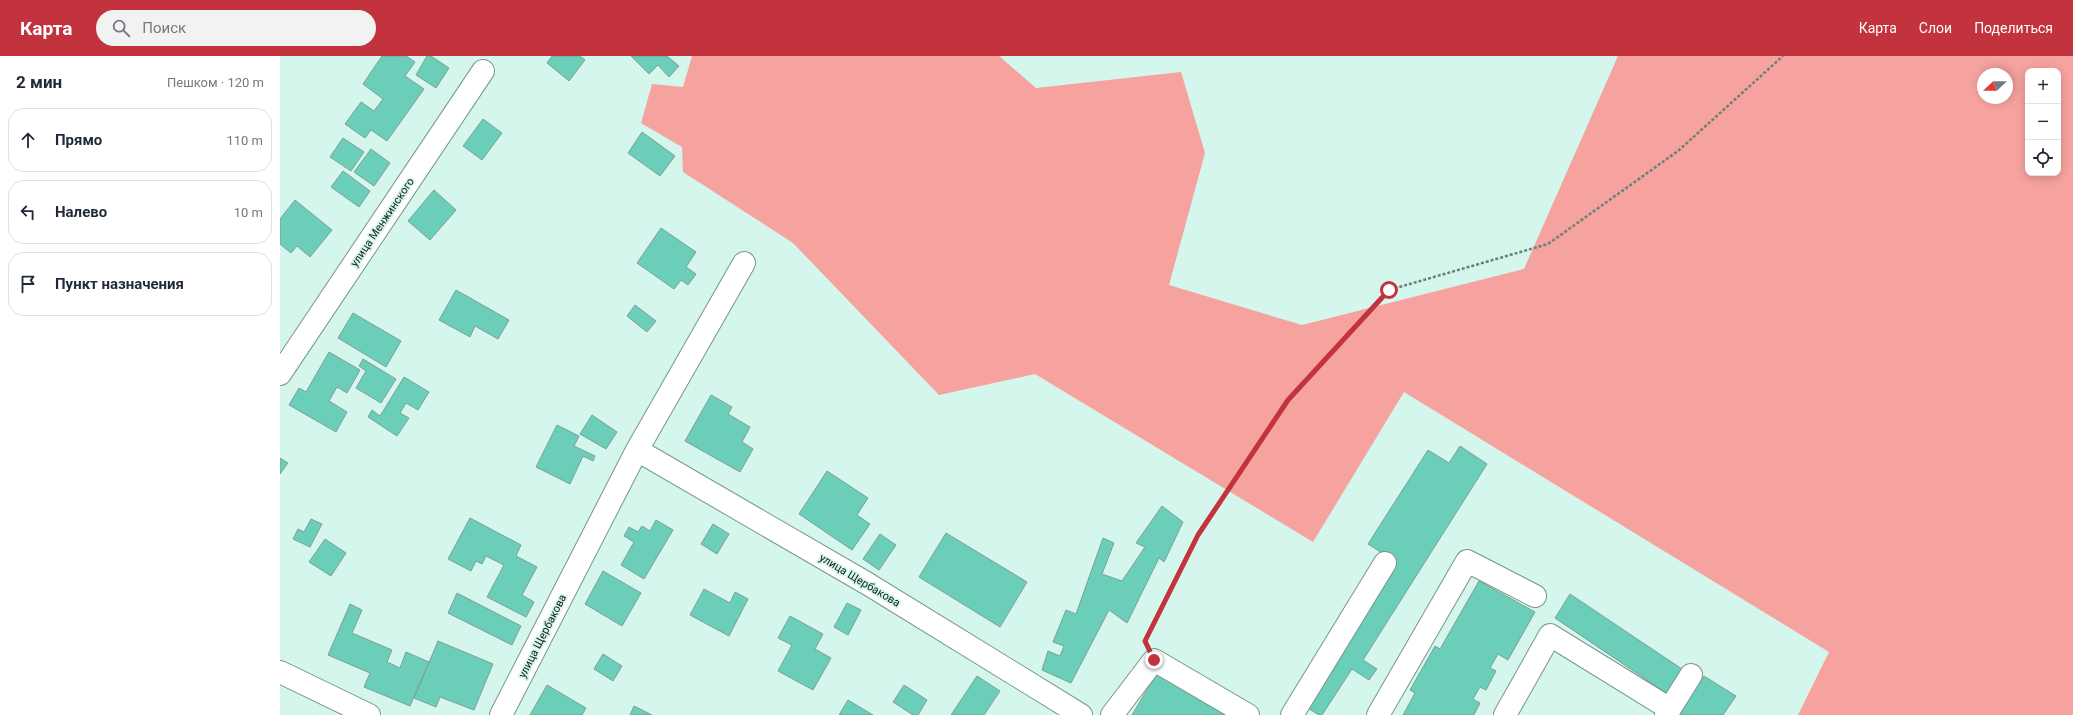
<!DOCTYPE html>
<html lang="ru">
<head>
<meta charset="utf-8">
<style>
  body { margin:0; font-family:Roboto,sans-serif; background:#f2f2f3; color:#1f2937 }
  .controls { position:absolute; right:12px; top:12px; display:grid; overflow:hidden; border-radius:8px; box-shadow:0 2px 10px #0003 }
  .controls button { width:36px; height:36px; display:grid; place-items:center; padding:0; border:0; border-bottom:1px solid #e0e1e3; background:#fff; color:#1f2937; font:20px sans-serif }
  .compass { position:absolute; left:1697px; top:12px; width:36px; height:36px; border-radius:50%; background:#fff; box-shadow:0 2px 10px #0003; rotate:248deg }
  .stop { position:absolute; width:12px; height:12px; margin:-9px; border:3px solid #c3333d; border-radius:50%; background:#fff }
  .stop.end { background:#c3333d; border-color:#fff; box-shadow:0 1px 4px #0008 }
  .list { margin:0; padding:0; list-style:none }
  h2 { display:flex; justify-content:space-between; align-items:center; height:52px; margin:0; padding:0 16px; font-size:17px }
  h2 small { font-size:13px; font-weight:400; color:#747a83 }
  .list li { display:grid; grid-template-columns:26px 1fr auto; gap:12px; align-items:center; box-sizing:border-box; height:64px; margin:0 8px 8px; padding:0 8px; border:1px solid #e0e1e3; border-radius:16px }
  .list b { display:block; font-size:15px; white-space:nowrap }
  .list em { font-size:13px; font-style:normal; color:#747a83 }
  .icon { flex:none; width:22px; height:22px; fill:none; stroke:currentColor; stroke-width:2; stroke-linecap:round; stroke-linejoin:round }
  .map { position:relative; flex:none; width:1793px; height:659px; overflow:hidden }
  header { display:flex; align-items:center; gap:24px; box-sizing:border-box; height:56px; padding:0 20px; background:#c3333d; color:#fff }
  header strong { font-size:19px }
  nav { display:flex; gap:22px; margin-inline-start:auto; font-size:14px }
  .search { width:280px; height:36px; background:#f2f2f3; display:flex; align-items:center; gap:10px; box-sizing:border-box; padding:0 14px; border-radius:22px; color:#747a83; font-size:15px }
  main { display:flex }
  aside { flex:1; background:#fff }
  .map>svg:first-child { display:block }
  .forest { fill:#f6a29f; fill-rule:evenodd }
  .building { fill:#6aceb8; stroke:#7f9f97 }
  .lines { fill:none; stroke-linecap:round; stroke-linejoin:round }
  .minor-casing { stroke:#76968e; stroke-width:24 }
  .path { stroke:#6a807a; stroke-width:2.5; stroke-dasharray:3 2; stroke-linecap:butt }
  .minor { stroke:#fff; stroke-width:22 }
  .route { stroke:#c3333d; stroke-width:5 }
  .labels { text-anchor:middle; stroke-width:3.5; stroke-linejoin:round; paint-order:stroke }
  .street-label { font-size:11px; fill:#101d1a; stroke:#d4f6ed }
</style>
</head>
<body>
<header>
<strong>Карта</strong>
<div class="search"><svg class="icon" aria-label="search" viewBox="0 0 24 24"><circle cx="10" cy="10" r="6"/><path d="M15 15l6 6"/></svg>Поиск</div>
<nav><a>Карта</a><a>Слои</a><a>Поделиться</a></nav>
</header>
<main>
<aside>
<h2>2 мин<small>Пешком · 120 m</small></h2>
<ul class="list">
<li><svg class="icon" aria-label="ahead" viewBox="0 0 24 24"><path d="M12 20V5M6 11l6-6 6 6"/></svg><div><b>Прямо</b></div><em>110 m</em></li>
<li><svg class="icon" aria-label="left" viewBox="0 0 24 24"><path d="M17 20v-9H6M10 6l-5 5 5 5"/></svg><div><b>Налево</b></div><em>10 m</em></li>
<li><svg class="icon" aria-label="arrive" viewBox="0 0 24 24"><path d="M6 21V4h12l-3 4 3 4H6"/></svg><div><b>Пункт назначения</b></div></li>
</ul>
</aside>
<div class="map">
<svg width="1793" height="659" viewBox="0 0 1793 659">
  <rect width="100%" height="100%" fill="#d4f6ed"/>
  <path class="forest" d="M412 0H719L756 32 901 16 925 97 889 229 1022 269 1244 213 1338 0H1793V659H1518L1549 596 1124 336 1033 486 755 318 659 339 513 187 403 116 402 91 361 67 372 28 403 31ZM1748 15H1778V117H1748ZM1703 18H1727V42H1703Z"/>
  <path class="building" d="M102 0H126L135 6 125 20 144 33 107 85 91 74 85 82 65 68 81 46 94 55 103 43 83 28Z
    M147 0H151L169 12 156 32 136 19Z
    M272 0H300L305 4 289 25 267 7Z
    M351 0H387L399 10 389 21 378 9 369 18Z
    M203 63 222 77 202 104 183 90Z
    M362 76 395 100 380 120 348 97Z
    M63 82 84 96 71 115 50 101Z
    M91 93 110 107 94 130 74 116Z
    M63 115 90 135 79 151 51 131Z
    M154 134 176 154 150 184 128 165Z
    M15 144 52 174 30 201 17 190 11 197 0 188V163Z
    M381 172 416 196 406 211 416 218 408 229 401 224 394 233 357 207Z
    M176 234 229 264 218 283 195 270 190 281 159 264Z
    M355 249 376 265 367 276 347 260Z
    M73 257 121 285 106 311 58 282Z
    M49 296 80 314 67 337 57 331 49 345 67 356 56 376 9 349 19 332 26 336Z
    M83 303 116 323 101 347 76 332 86 315 79 310Z
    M124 321 149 336 138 354 126 347 120 357 129 362 117 380 88 361 92 354 100 360Z
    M431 339 452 351 448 358 470 371 462 386 473 393 460 416 405 385Z
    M312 359 337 376 326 393 300 378Z
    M277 369 299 380 294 390 315 400 313 405 303 400 290 428 256 411Z
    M1180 390 1207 408 1083 604 1097 613 1089 624 1072 613 1042 659H1039L1021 648 1113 504 1088 488 1148 394 1169 407Z
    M0 402 8 407 0 418Z
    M547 415 588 442 577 459 590 468 572 494 519 458Z
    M882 450 903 466 884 506 879 502 847 567 829 554 791 627 762 614 768 595 780 600 784 590 773 586 786 554 796 558 823 482 834 487 822 518 842 525 865 491 856 487Z
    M190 462 241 489 236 500 257 511 242 539 254 546 246 561 207 541 224 509 206 500 202 508 196 505 191 515 168 503Z
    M31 463 42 468 30 491 13 483 18 473 24 476Z
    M376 464 393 474 364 523 341 509 354 486 344 480 349 471 358 476 362 470 370 475Z
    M433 468 449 478 437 498 421 488Z
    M666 477 747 526 720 571 639 521Z
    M600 478 616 489 599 514 583 503Z
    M45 483 66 497 51 520 29 506Z
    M323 515 361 537 342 570 305 548Z
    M1199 525 1255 556 1228 604 1218 598 1210 612 1216 615 1206 634 1200 631 1193 643 1200 647 1194 659H1123L1135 637 1130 634 1155 590 1160 593Z
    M424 533 450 547 455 536 468 543 449 580 410 559Z
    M177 537 241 570 232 589 168 557Z
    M1290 538 1402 613 1386 637 1275 562Z
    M567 547 581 554 568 579 554 571Z
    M70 548 82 554 72 577 112 594 107 606 120 612 126 596 149 606 130 650 84 631 90 617 48 599Z
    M510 560 543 578 535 593 551 602 533 634 498 615 512 589 498 582Z
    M158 585 213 608 194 654 160 641 156 651 134 642Z
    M323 598 342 610 333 625 314 613Z
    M877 617 945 659H852Z
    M697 620 720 635 704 659H671Z
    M1424 620 1456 640 1443 659H1399Z
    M267 629 306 652 302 659H250Z
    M624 629 647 644 638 659H633L613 646Z
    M568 644 593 659H559Z
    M354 650 372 659H350Z"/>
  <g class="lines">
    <defs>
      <path id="minor" d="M0 318 203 15
        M357 394 588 528 801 659
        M0 616 89 659
        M221 659 357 394 464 207
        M832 659 874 604 968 659
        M1012 659 1105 507
        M1098 659 1187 505 1255 540
        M1225 659 1270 579 1390 653
        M1386 659 1411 619"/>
    </defs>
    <use href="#minor" class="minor-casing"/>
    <path class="path" d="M868 580 918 479 1008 344 1109 234 1268 188 1398 95 1503 0"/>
    <use href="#minor" class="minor"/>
  </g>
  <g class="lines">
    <path class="route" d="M874 604 865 585 918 479 1008 344 1109 234"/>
  </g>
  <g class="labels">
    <g class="street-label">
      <text transform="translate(102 166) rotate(-56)" y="4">улица Менжинского</text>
      <text transform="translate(580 524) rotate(31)" y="4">улица Щербакова</text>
      <text transform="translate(262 580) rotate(-63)" y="4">улица Щербакова</text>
    </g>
  </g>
</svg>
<div class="controls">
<button>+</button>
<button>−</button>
<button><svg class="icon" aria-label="locate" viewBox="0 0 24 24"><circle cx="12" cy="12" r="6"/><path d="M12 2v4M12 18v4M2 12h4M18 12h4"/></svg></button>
</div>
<svg class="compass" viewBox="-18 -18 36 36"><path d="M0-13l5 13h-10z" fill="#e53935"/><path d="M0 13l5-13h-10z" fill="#747a83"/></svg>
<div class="stop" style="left:1109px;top:234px"></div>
<div class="stop end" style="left:874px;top:604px"></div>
</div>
</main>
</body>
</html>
